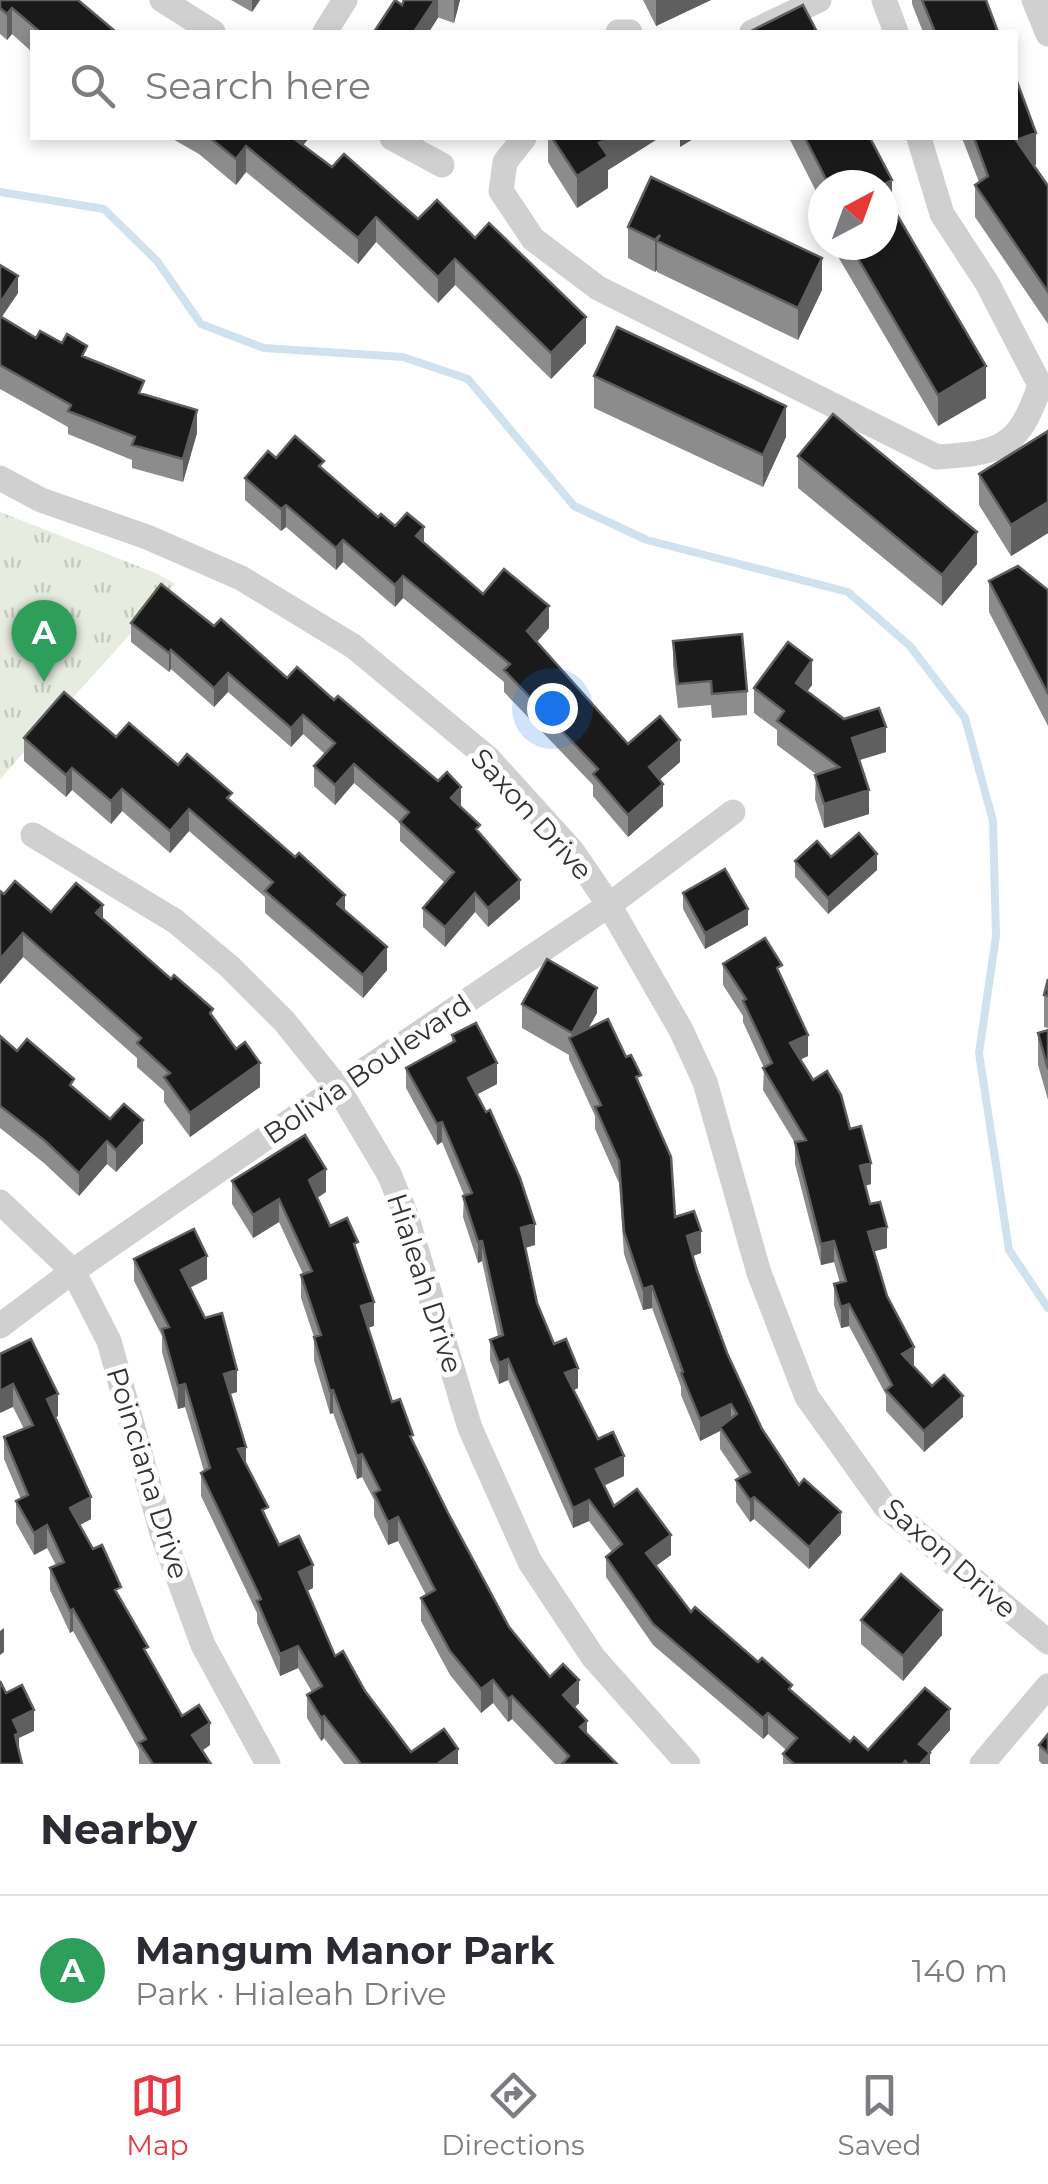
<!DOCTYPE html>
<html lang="en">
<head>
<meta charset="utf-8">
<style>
  body { margin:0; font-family:Montserrat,sans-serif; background:#f2f2f3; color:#2b2b33 }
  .compass { position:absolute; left:808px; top:170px; width:90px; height:90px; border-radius:50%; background:#fff; box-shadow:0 5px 15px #0003; rotate:41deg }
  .you { position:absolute; left:552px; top:708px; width:35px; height:35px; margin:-25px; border:8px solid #fff; border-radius:50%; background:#1a73e8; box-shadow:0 0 0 15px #1a73e833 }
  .badge { display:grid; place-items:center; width:65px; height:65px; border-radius:50%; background:#e63946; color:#fff; font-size:32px; font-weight:700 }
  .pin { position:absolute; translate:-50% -82px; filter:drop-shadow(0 2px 5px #0008) }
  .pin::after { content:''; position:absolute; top:52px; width:35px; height:30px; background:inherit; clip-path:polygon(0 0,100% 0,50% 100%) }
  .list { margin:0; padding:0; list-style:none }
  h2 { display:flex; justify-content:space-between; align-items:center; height:130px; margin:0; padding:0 40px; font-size:42px }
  h2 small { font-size:32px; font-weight:400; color:#7c7c81 }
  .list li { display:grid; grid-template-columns:65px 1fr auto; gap:30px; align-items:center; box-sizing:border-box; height:150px; padding:0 40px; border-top:2px solid #e1e1e2 }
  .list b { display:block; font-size:38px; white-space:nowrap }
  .list p { margin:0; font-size:32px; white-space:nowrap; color:#7c7c81 }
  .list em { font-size:32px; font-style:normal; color:#7c7c81 }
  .icon { flex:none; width:55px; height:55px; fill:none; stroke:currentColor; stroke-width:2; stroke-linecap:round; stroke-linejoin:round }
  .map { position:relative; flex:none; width:1048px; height:1764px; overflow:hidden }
  .search { position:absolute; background:#fff; box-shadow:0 5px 15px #0003; left:30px; right:30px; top:30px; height:110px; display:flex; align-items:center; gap:25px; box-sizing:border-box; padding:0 35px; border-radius:0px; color:#7c7c81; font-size:38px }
  .sheet { height:280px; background:#fff }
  nav { display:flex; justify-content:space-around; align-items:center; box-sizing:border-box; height:140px; border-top:2px solid #e1e1e2; background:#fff; font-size:28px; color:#7c7c81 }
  nav a { display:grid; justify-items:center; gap:5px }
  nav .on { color:#e63946 }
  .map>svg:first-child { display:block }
  .park { fill:url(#park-tufts) }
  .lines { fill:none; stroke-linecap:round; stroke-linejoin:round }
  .stream { stroke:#cfe2ee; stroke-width:8 }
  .minor { stroke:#d0d0d0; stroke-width:25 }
  .wall { fill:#8c8c8c }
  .shaded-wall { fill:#5f5f5f }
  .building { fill:#1a1a1a; stroke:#5f5f5f; stroke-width:2.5 }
  .labels { text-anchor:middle; stroke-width:10; stroke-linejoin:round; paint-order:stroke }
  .street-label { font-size:28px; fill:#333; stroke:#fff }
</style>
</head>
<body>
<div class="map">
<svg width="1048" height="1764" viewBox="0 0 1048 1764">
  <defs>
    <pattern id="park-tufts" width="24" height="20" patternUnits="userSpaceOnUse" patternTransform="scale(2.5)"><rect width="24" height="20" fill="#e6ecdf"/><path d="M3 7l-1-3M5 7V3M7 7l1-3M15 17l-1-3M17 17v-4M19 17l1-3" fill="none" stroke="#c6cbc0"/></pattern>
  </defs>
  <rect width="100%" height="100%" fill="#fff"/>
  <path class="park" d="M0 512 158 574 175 584 0 779Z"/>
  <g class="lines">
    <path class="stream" d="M0 192 104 209 157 261 201 324 264 348 403 357 468 379 574 506 647 540 848 592 910 646 965 718 993 821 996 936 979 1053 1009 1250 1048 1308"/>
    <path class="minor" d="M162 0 213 32
      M884 0 896 32
      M1034 0 1048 34
      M325 32 345 0
      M618 32H630
      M752 32 819 0
      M392 138 442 165
      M524 138 505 162 501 191 533 239 598 288 937 457C1001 453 1019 448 1040 385
      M919 138 942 214 987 283 1040 385 1048 389
      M0 478 41 500 147 537 241 578 353 646 488 758 573 852 609 905 681 1030 705 1082 759 1273 807 1397 885 1506 1048 1642
      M33 835 175 921 230 967 284 1021 338 1088 389 1174 406 1215 470 1428 530 1562 593 1657 688 1764
      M0 1202 73 1271 109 1341 162 1533 203 1645 268 1764
      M0 1326 73 1271 338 1088 609 905 733 812
      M982 1764 1048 1686"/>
  </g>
  <path class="wall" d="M0 0 116 32H32V52L12 34 7 40 0 34Z
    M231 0H260L252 12Z
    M404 0H460L454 23 402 5Z
    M643 0H711L656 26Z
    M912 0H986L998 32H923L912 4Z
    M171 138H309L303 145 332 167 418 219 586 343 551 379 455 285 438 303 376 242 358 264 246 172 236 185 199 154Z
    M548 138H659L608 170V188L577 208 548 162Z
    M789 138H870L892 206 986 398 938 426 837 255V245H883V185H823V205Z
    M962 138H1016L1036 165H1034L1048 186V324L975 217V185L979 182Z
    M628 227 822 290 798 340 657 272V270L655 272 628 258Z
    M0 265 18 293 2 317 36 338 87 358 144 395 197 433 183 482 132 468V460L68 434V427L0 389Z
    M594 376 786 437 763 487 594 408Z
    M1048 431V533L1011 556 979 505V474Z
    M798 456 977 564 942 606 798 488Z
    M324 471 378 517 424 542 483 594 549 628 537 642 628 744 680 762 659 780 663 806 628 837 593 796V785L504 692V682L403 598 395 607 343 562 336 570 286 527 281 531 245 500V478Z
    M989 581 1048 590V726L989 612Z
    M131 623 214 626 287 678 334 700 461 806 520 899 488 927 475 912 445 947 423 927V908L445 883 400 841V823L354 783 335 805 314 786V766L325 754 303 734 291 747 228 692 214 707 171 669 169 672 131 642Z
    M673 641 747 691V715L712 718 711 705 678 708 673 665Z
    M812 685 807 691 886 752 860 760 869 814 824 828 815 799 816 774 777 745V730L754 713V688Z
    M116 737 178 765 232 802 345 910 387 970 363 998 265 913V897L189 831 170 853 122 811 111 824 72 790 66 797 24 761V738Z
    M831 857 877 870 828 914 795 877V861Z
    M0 891 4 894 51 912 103 919 213 1017 260 1087 190 1137 164 1102V1091L137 1067V1058L23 957 0 984Z
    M683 893 748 925 705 949 683 909Z
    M723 964 782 980 808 1056 800 1060 813 1080 850 1129 871 1184 865 1186 870 1204 887 1248 874 1251 887 1296 914 1367 963 1417 924 1452 886 1411V1395L849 1326 841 1328 834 1305V1284L840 1283 834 1262 821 1265 795 1164V1143L763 1090 764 1068 743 1022V1016L723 985Z
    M1048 979V1028L1044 1027V995Z
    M522 1004 597 1013 588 1029 641 1087 675 1217 701 1253 693 1256 727 1353 762 1429 799 1485 841 1534 809 1569 754 1519 750 1522 736 1502V1480L740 1478 720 1449V1431L700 1441 681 1395V1387L652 1308 643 1310 624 1254 619 1183 595 1129V1116L569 1059V1055L522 1028Z
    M1048 1030V1100L1038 1065V1033Z
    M452 1035 497 1084 476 1095 535 1245 525 1248 537 1303 554 1344 578 1388 574 1390 598 1439 624 1476 604 1486 614 1506 671 1555 656 1566 691 1612 792 1692 850 1742 868 1750 950 1730 929 1753 930 1764H783V1754L786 1750 768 1734 763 1739 653 1645 606 1577V1557L612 1552 589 1521 573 1528 508 1380 499 1384 490 1360V1340L498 1336 482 1261 478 1263 463 1217 464 1195 442 1142 437 1145 406 1088V1068L452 1042Z
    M0 1036 17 1051 74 1088 110 1119 143 1143 116 1172 107 1164 79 1196 44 1163 0 1128Z
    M232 1181 326 1192 317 1198 330 1226 358 1256 374 1326 368 1327 392 1402 448 1513 509 1627 550 1677 579 1703 574 1708 587 1734 617 1764H555L512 1719 508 1722 493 1703 481 1713 450 1675 421 1621V1598L426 1595 398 1541 388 1545 374 1516V1500L362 1477 357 1479 333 1413 330 1414 314 1360V1337L301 1298V1275L303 1274 279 1222 253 1238 232 1204Z
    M134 1259 207 1279 190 1288 237 1392 230 1394 246 1463 268 1521 279 1545 313 1588 307 1591 335 1656 365 1691 411 1752 458 1764H344L324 1738 321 1741 307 1718V1695L312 1692 298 1668 280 1676 257 1623V1613L201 1496V1473L204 1471 185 1407 178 1409 162 1352V1336L134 1281Z
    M0 1354 58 1416 55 1418 91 1519 80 1525 121 1600 148 1656 182 1716 210 1745 202 1751 211 1764H139V1750L73 1631 70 1633 50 1590V1568L56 1565 47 1548 34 1555 16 1523V1501L21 1499 4 1459V1437L24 1429 13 1407Z
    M861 1620 942 1635 903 1681 861 1644Z
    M1048 1734V1764H1042L1039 1761V1745Z"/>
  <path class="shaded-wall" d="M252 0H260L252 12Z
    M435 0H438V18L429 32H414Z
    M454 0H460L454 23Z
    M656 0H711L656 26Z
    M12 8V34L7 40V14Z
    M1036 133V165L1016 172V140Z
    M290 138H309L290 161Z
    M609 138H659L608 170V188L577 208V176L599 143Z
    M680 138H695L680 147Z
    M246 146V172L236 185V159Z
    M892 180V212L883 216V185Z
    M376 217V242L358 264V238Z
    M660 235 657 241V270L655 272V240Z
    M822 258V290L798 340V308Z
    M455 259V285L438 303V277Z
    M18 276V293L0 319V303Z
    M586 317V343L551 379V353Z
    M986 366V398L938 426V395Z
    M786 406V437L763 487V455Z
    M197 410V433L183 482V459Z
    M1048 502V533L1011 556V525Z
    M286 505V527L281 531V509Z
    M424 527V549L416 536Z
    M977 532V564L942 606V575Z
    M343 540V562L336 570V548Z
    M403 576V598L395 607V585Z
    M549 606V628L527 653V631Z
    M171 650V669L169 672V653Z
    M812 660V685L796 707V683Z
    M228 673V692L214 707V688Z
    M303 715V734L291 747V728Z
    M886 727V752L852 762V738Z
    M680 740V762L649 789V767Z
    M354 764V783L335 805V785Z
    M72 768V790L66 797V775Z
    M663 784V806L628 837V815Z
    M461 787V806L451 817V798Z
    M122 789V811L111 824V801Z
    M869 790V814L824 828V804Z
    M189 809V831L170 853V831Z
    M877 854V870L828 914V898Z
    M520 880V899L488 927V908Z
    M475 893V912L445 947V927Z
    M345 895V917L337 904Z
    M103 905V929L96 913Z
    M748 909V925L705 949V933Z
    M23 933V957L0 984V959Z
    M387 947V970L363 998V975Z
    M597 988V1013L575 1051 572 1043V1033Z
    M808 1035V1056L790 1064V1043Z
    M260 1063V1087L190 1137V1113Z
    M497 1063V1084L468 1099V1078Z
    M143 1120V1143L116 1172V1150Z
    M442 1122V1142L437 1145V1124Z
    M107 1141V1164L79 1196V1173Z
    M871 1163V1184L860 1187V1166Z
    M326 1169V1192L309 1203V1180Z
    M279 1199V1222L253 1238V1215Z
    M535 1224V1245L521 1249V1228Z
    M887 1227V1248L868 1253V1232Z
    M701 1231V1253L687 1258V1236Z
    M482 1241V1261L478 1263V1242Z
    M834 1241V1262L821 1265V1244Z
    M207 1256V1279L181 1292V1270Z
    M652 1286V1308L643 1310V1289Z
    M374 1302V1326L361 1330V1306Z
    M849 1304V1326L841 1328V1307Z
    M914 1347V1368L902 1354Z
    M508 1359V1380L499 1384V1363Z
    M578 1368V1388L565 1394V1373Z
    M237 1370V1392L224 1396V1374Z
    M13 1384V1407L0 1413V1391Z
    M185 1384V1407L178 1409V1386Z
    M333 1390V1413L330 1414V1391Z
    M58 1394V1416L47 1422V1399Z
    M963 1396V1417L924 1452V1431Z
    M731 1404V1426L720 1427V1431L700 1441V1419Z
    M246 1447V1469L238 1449Z
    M362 1454V1477L357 1479V1456Z
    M624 1456V1476L596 1489V1469Z
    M91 1497V1519L70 1530V1508Z
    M754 1497V1519L750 1522V1500Z
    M589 1500V1521L573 1528V1508Z
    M841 1512V1534L809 1569V1547Z
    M398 1517V1541L388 1545V1522Z
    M47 1525V1548L34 1555V1533Z
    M671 1535V1555L646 1573V1553Z
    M313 1565V1588L299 1595V1572Z
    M73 1609V1631L70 1633V1611Z
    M942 1610V1635L903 1681V1656Z
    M4 1628V1652L0 1655V1631Z
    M298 1646V1668L280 1676V1654Z
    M493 1680V1703L481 1713V1689Z
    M579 1680V1703L563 1719V1695Z
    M512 1696V1719L508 1722V1699Z
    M950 1709V1730L920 1764 919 1744Z
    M34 1710V1731L19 1738V1754L13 1720Z
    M768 1713V1734L763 1739V1718Z
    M324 1716V1738L321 1741V1718Z
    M587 1721V1744L580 1727Z
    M210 1723V1745L192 1757V1735Z
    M458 1749V1764H437Z
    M930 1753V1764H920Z"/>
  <path class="building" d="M0 0H78L116 32H40L12 8 7 14 0 8Z
    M395 0 402 5 404 0H435L414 32H374Z
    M922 0H986L998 32H935Z
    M803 5 817 32H752L751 31Z
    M1016 79 1036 133 1016 140 1048 186V292L975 185 988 176 974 138H1016Z
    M210 138H293L332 167 344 154 418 219 437 200 475 238 489 223 586 317 551 353 455 259 438 277 376 217 358 238 246 146 236 159Z
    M552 138H609L599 143 608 156 577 176Z
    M805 138H870L892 180 882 185H829Z
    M651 177 822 258 798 308 657 241 660 235 655 240 628 227Z
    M883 191 986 366 938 395 850 245H883Z
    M0 265 18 276 0 303Z
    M0 316 36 338 40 331 62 343 67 334 87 346 82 356 144 381 139 393 197 410 183 459 132 445 135 437 68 411 71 405 0 365Z
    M617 327 786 406 763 455 594 376Z
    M833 414 977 532 942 575 798 456Z
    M1048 431V502L1011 525 979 474Z
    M295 436 324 461 319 466 378 517 381 514 395 526 407 513 424 527 416 536 483 594 504 569 549 606 527 631 628 744 660 716 680 740 649 767 663 784 628 815 593 774 598 769 504 670 510 664 403 576 395 585 343 540 336 548 286 505 281 509 245 478 268 451 276 458Z
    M1018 566 1048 590V694L989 581Z
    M161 584 214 626 221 619 287 678 297 667 334 700 338 696 438 781 447 772 461 787 451 798 480 825 476 829 520 880 488 908 475 893 445 927 423 908 454 872 400 822 409 812 354 764 335 785 314 766 335 743 303 715 291 728 228 673 214 688 171 650 169 653 131 623Z
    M742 634 747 691 712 694 711 681 678 684 673 641Z
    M788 642 812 660 796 683 844 719 879 708 886 727 852 738 869 790 824 804 815 775 839 767 777 721 784 711 754 688Z
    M64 692 116 737 129 723 178 765 187 754 232 793 227 798 295 857 299 853 345 895 337 904 387 947 363 975 265 891 273 882 189 809 170 831 122 789 111 801 72 768 66 775 24 738Z
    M859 833 877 854 828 898 795 861 817 841 831 857Z
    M725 869 748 909 705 933 683 893Z
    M15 881 51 912 76 883 103 905 96 913 171 979 174 975 213 1009 210 1013 236 1049 245 1042 260 1063 190 1113 164 1077 170 1073 137 1043 141 1038 23 933 0 959V891L4 894Z
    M765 938 782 965 777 968 808 1035 790 1043 813 1080 827 1071 841 1095 850 1129 861 1126 871 1163 860 1166 870 1204 880 1202 887 1227 868 1232 887 1296 914 1347 902 1354 932 1386 944 1375 963 1396 924 1431 886 1390 892 1385 849 1304 841 1307 834 1284 846 1281 834 1241 821 1244 795 1142 806 1140 763 1068 772 1063 743 1001 746 999 723 964Z
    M547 959 597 988 572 1033 522 1004Z
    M1048 979V996L1044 995Z
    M608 1019 626 1057 631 1055 641 1075 636 1077 671 1157 675 1217 694 1211 701 1231 687 1236 697 1271 727 1353 762 1429 799 1485 804 1479 841 1512 809 1547 754 1497 750 1500 736 1480 750 1472 720 1427 737 1414 731 1404 700 1419 681 1373 683 1372 652 1286 643 1289 624 1232 619 1161 595 1107 601 1105 569 1038Z
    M476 1023 497 1063 468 1078 486 1112 490 1110 520 1178 535 1224 521 1228 537 1303 554 1344 566 1339 578 1368 565 1373 598 1439 613 1432 624 1456 596 1469 614 1506 637 1489 671 1535 646 1553 691 1612 695 1607 758 1662 762 1658 792 1685 789 1689 850 1742 854 1737 868 1750 925 1688 950 1709 919 1744 930 1753 920 1764H908L905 1761 903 1764H794L783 1754 797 1738 768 1713 763 1718 653 1624 606 1557 622 1544 589 1500 573 1508 508 1359 499 1363 490 1340 503 1335 482 1241 478 1242 463 1196 472 1193 442 1122 437 1124 406 1068 455 1041 452 1035Z
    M1048 1030V1069L1038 1033Z
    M0 1036 17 1051 27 1039 74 1079 70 1085 110 1119 124 1104 143 1120 116 1150 107 1141 79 1173 44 1140 0 1106Z
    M305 1135 326 1169 309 1180 330 1226 347 1218 358 1242 354 1244 374 1302 361 1306 392 1402 400 1399 413 1435 410 1436 448 1513 509 1627 550 1677 563 1664 579 1680 563 1695 587 1721 580 1727 617 1764H562L569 1756 512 1696 508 1699 493 1680 481 1689 450 1651 421 1598 435 1590 398 1517 388 1522 374 1493 380 1490 362 1454 357 1456 333 1390 330 1391 314 1337 321 1335 301 1275 312 1271 279 1199 253 1215 232 1181Z
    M194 1229 207 1256 181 1270 205 1318 222 1313 237 1370 224 1374 246 1447 238 1449 268 1507 262 1510 279 1545 299 1536 313 1565 299 1572 335 1656 343 1651 365 1691 411 1752 444 1729 458 1749 437 1764H361L324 1716 321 1718 307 1695 322 1686 298 1646 280 1654 257 1601 261 1599 201 1473 210 1468 185 1384 178 1386 162 1329 169 1327 134 1259Z
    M31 1339 58 1394 47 1399 91 1497 70 1508 93 1549 102 1545 121 1587 115 1590 148 1647 144 1649 182 1716 199 1705 210 1723 192 1735 211 1764H153L139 1743 146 1739 73 1609 70 1611 50 1568 64 1562 47 1525 34 1533 16 1501 28 1495 4 1437 33 1425 13 1384 0 1391V1354Z
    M901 1574 942 1610 903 1656 861 1620Z
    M0 1681 6 1693 22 1685 34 1710 13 1720 19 1733 15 1735 22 1764H0Z
    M1048 1734V1753L1039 1745Z"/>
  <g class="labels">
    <g class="street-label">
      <text transform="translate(532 814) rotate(48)" y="10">Saxon Drive</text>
      <text transform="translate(367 1069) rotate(-34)" y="10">Bolivia Boulevard</text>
      <text transform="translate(425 1283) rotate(72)" y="10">Hialeah Drive</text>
      <text transform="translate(148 1473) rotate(73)" y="10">Poinciana Drive</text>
      <text transform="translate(950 1558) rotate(41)" y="10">Saxon Drive</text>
    </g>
  </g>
</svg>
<svg class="compass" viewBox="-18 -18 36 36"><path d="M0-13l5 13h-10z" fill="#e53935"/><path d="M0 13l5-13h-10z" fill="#7c7c81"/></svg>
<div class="you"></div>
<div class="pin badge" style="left:44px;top:682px;background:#2e9e5b">A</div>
<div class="search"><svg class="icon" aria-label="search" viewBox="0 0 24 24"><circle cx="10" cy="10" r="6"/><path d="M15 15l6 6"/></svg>Search here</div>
</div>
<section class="sheet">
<h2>Nearby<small></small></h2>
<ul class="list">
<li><span class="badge" style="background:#2e9e5b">A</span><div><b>Mangum Manor Park</b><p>Park · Hialeah Drive</p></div><em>140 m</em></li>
</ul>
</section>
<nav>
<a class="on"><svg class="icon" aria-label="map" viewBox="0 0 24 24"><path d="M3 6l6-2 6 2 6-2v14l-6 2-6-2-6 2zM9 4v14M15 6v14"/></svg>Map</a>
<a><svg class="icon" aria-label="directions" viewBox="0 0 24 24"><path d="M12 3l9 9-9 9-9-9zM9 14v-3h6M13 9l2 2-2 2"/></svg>Directions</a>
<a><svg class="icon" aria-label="saved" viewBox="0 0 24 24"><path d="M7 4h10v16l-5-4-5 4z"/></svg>Saved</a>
</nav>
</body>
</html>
